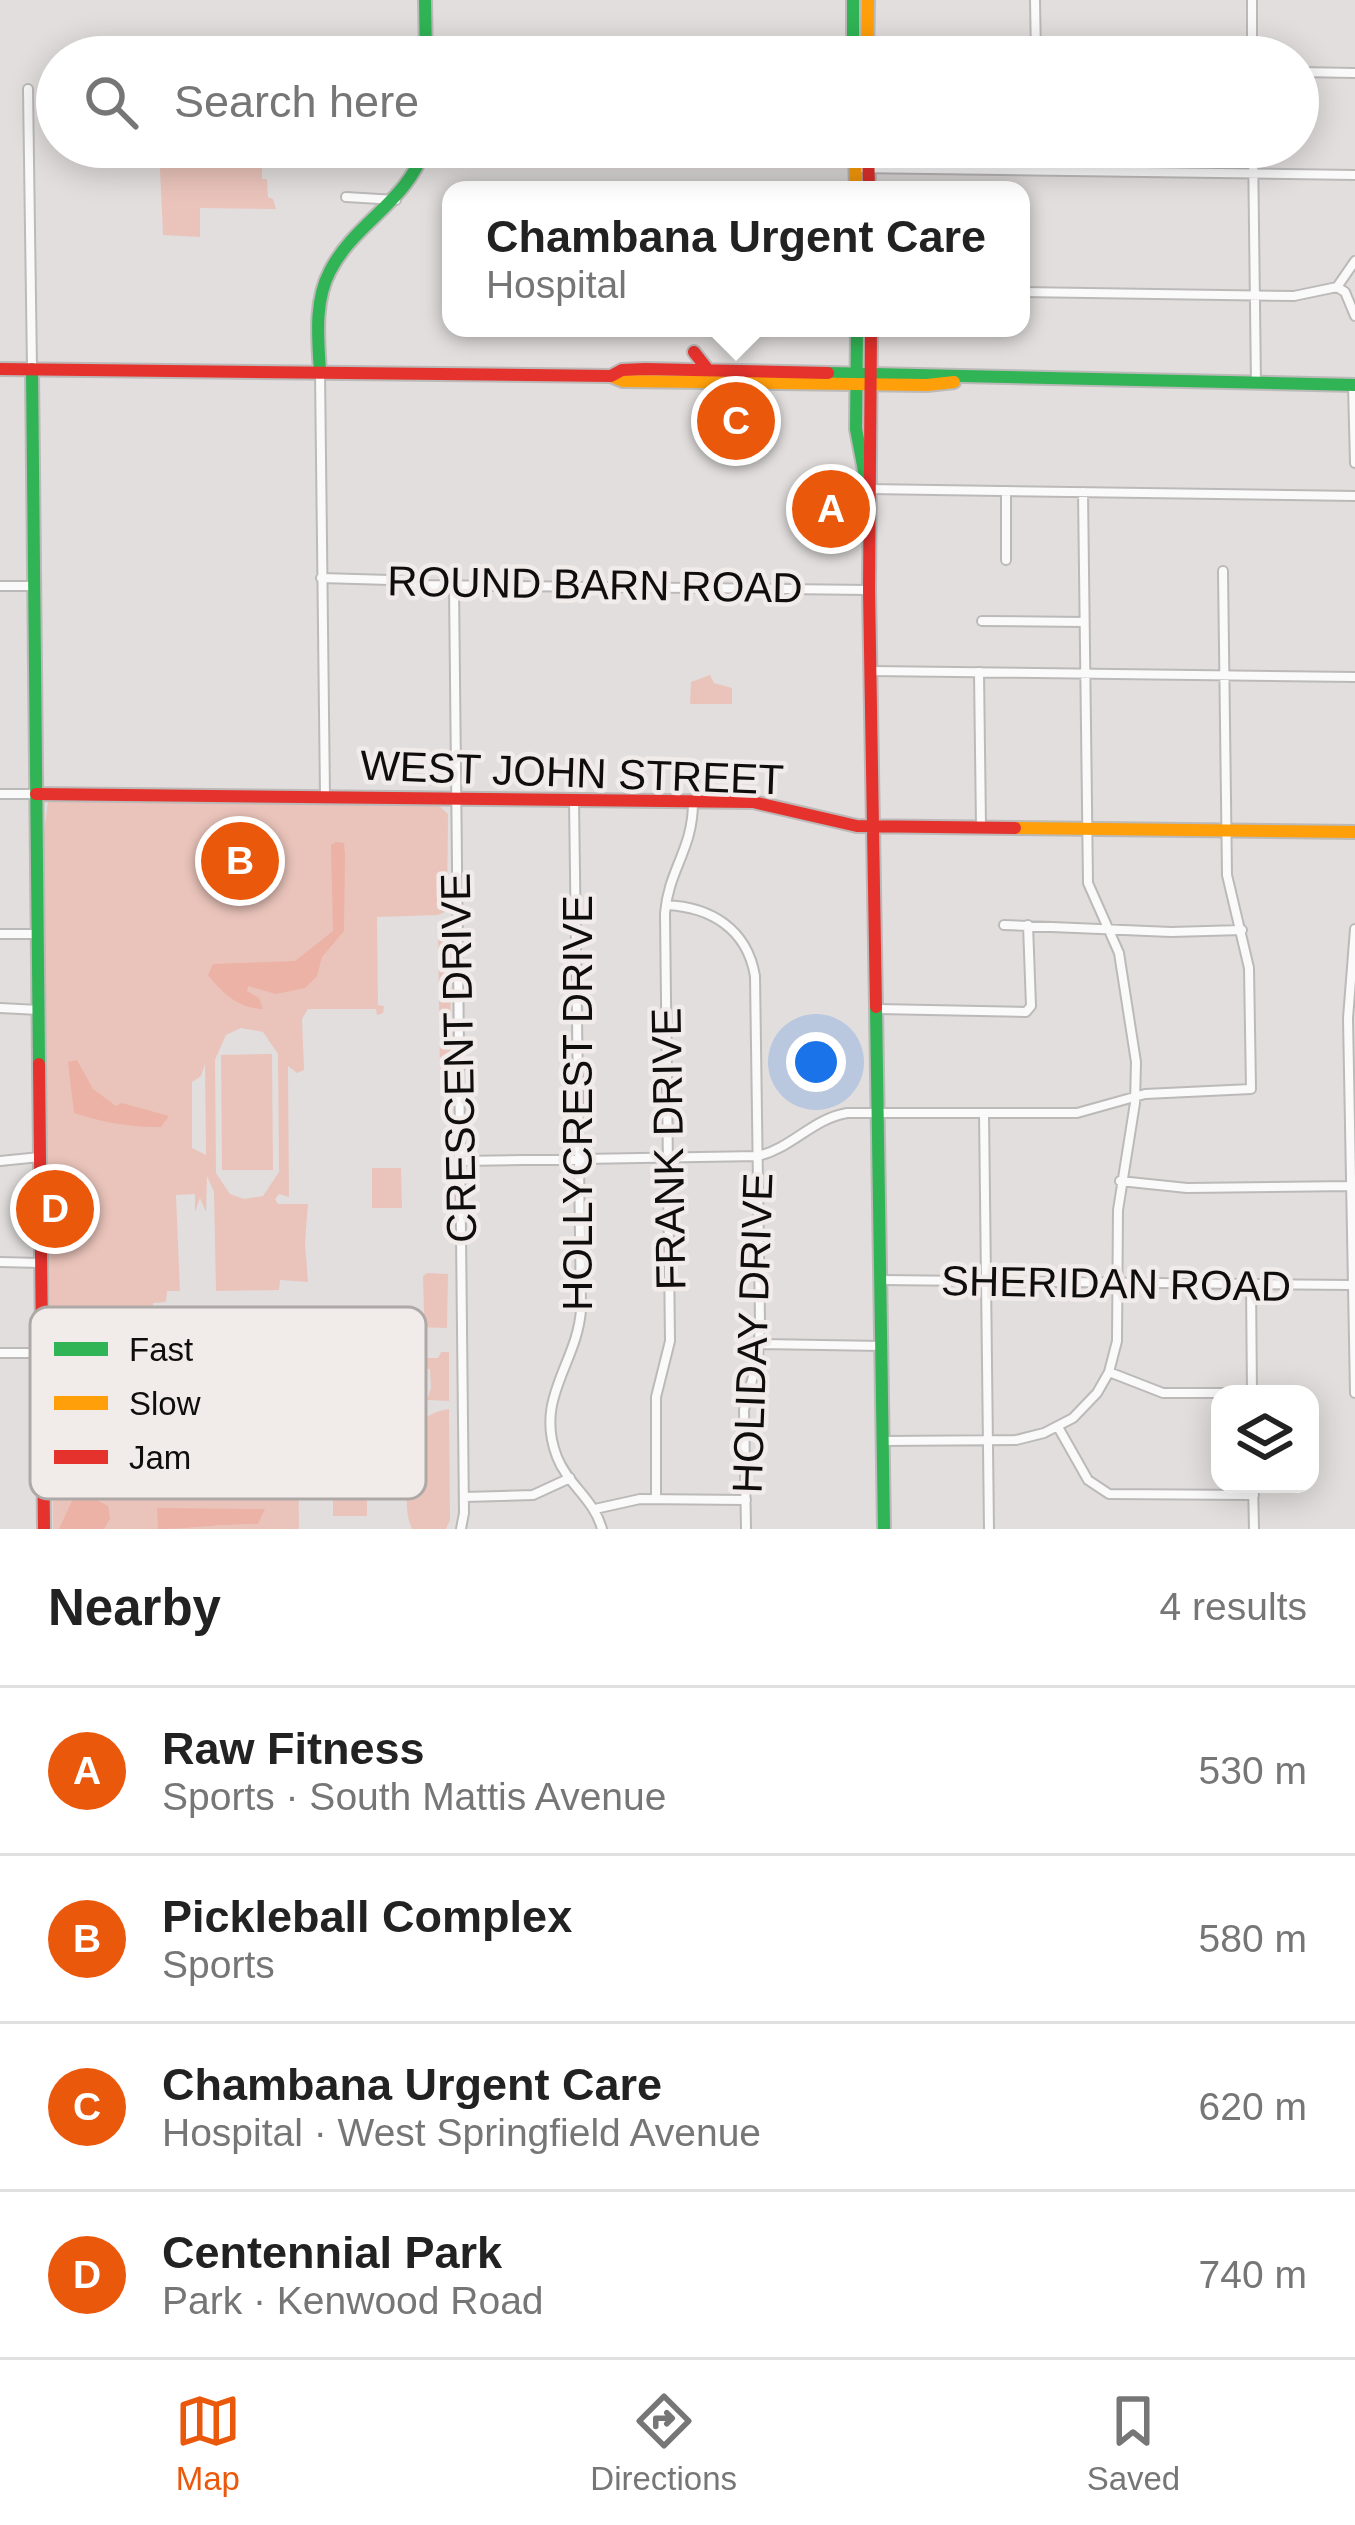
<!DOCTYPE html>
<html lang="en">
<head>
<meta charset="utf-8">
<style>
  body { margin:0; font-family:Helvetica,sans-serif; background:#f2f2f2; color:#222 }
  .controls { position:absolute; right:36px; bottom:36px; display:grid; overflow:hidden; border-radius:24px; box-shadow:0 6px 30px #0003 }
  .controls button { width:108px; height:108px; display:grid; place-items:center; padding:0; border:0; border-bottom:3px solid #e0e0e0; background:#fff; color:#222; font:60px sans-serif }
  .you { position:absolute; left:816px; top:1062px; width:42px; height:42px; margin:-30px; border:9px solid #fff; border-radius:50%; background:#1a73e8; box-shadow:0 0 0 18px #1a73e833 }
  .badge { display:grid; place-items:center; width:78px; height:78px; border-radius:50%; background:#ea580c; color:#fff; font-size:39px; font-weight:700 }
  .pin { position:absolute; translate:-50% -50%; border:6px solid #fff; box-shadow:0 3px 12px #0006 }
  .popup { position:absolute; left:442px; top:181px; width:588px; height:156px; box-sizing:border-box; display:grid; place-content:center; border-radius:24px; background:#fff; filter:drop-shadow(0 3px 9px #0005); font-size:39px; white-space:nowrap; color:#767676 }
  .popup b { font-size:45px; color:#222 }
  .popup::after { content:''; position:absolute; left:50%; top:100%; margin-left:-24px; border:24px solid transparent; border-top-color:#fff }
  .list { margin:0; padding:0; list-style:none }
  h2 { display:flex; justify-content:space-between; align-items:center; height:156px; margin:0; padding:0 48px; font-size:51px }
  h2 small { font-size:39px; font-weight:400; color:#767676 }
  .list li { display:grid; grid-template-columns:78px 1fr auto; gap:36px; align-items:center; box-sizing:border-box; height:168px; padding:0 48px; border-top:3px solid #e0e0e0 }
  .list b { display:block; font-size:45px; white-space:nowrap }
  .list p { margin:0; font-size:39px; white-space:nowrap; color:#767676 }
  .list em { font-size:39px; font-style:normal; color:#767676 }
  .icon { flex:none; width:66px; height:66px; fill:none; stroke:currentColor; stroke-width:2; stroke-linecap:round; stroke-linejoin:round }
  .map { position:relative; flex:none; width:1355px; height:1529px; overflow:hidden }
  .search { position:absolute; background:#fff; box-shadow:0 6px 30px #0003; left:36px; right:36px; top:36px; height:132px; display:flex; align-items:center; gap:30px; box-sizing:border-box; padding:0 42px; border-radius:66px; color:#767676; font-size:45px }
  .sheet { height:828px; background:#fff }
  nav { display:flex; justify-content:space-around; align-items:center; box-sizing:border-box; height:168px; border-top:3px solid #e0e0e0; background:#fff; font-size:33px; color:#767676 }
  nav a { display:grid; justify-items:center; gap:6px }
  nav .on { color:#ea580c }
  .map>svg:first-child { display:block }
  .green { fill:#eac4bb; fill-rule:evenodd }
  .forest { fill:#ebb2a5 }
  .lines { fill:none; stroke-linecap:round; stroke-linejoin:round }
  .street-casing { stroke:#bcb9b9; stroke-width:12 }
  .fast-casing { stroke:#bcb9b9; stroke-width:16 }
  .slow-casing { stroke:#bcb9b9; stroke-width:16 }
  .jam-casing { stroke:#bcb9b9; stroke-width:16 }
  .street { stroke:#fbfafa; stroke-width:8 }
  .fast { stroke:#30b455; stroke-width:12 }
  .slow { stroke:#ff9f0a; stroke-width:12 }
  .jam { stroke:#e5322d; stroke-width:12 }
  .labels { text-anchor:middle; stroke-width:9; stroke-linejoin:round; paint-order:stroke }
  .street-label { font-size:42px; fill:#100e0d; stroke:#f1ebe9 }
  .key { fill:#f1ebe9; stroke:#aea9a7; stroke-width:3 }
  .key-label { font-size:33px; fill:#100e0d }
</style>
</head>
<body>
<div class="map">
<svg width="1355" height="1529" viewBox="0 0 1355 1529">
  <rect width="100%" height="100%" fill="#e2dede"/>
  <path class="green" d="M159 147H242V160L262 161V179H267L268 197 273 199 276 209 200 208V237L163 235Z
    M710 675 714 683 732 688V704H690L691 682Z
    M48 801 438 805 448 814 447 911 438 915 377 917 378 1005 384 1006 383 1013 377 1015 376 1009H308L302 1019 304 1070 297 1073 288 1066 289 1197 279 1194 275 1199 278 1204H308L305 1243 308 1282 280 1280 279 1290 216 1291 214 1192 207 1176 206 1212 200 1198 195 1212V1194L176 1195 180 1291H167L166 1302 153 1303V1308L173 1319 202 1318 203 1325H218L219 1306 301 1309 308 1325 304 1355 308 1341 317 1340 328 1358 336 1353 341 1359 387 1358 394 1379 391 1393 369 1395 367 1389 374 1388 373 1367H366V1378H362V1369L339 1370 340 1378 362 1380 360 1394 350 1393 360 1389 359 1381H339V1389L335 1381 316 1382 315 1389 322 1392 298 1394 295 1413 301 1414 303 1453 298 1454 299 1529H53L43 841ZM241 1028 263 1032 278 1054 279 1172 263 1196 244 1199 230 1194 216 1173 215 1060 226 1035ZM205 1064V1065L206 1155 192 1148V1082L201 1076Z
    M446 924 450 931 451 1069 448 1075 446 1068V1076L440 1077 438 925Z
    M272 1054 273 1170H222L221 1055Z
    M372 1168H401L402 1208H372Z
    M427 1273 448 1274 447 1328 413 1327V1315L424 1314 423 1276Z
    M441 1352H449V1401L427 1400 431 1388 430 1369H396V1379L389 1358H438Z
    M449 1409 450 1520 446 1529H412C405 1514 407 1498 407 1482 406 1448 409 1415 449 1409Z
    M333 1470H367V1516H333Z"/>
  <path class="forest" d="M336 842 344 843 345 855 344 931 322 957 317 976 305 988 276 994 248 986 247 991 259 998 263 1009C240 1009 222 993 208 975L213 964 295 961 333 931 331 845Z
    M77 1060 93 1089 116 1106 122 1103 169 1116 161 1127C132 1128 102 1122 74 1113L68 1062Z
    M60 1393H71L97 1419V1431L81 1430 69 1437 55 1428 53 1402Z
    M69 1445 105 1456 91 1488 71 1492 61 1487 57 1454Z
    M90 1496 108 1506 110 1519 104 1529H59L72 1501Z
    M157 1508 265 1509 258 1524C223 1523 193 1529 158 1529Z"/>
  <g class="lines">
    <defs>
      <path id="street" d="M1035 0 1036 57
        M1252 0V57
        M1298 72 1355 73
        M28 89 32 369
        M1037 147V170
        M1253 147 1256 384
        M855 168 1355 175
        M346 197 396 200
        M1337 287 1345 292 1355 316
        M1021 292 1294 296 1337 287 1355 261
        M320 372 325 797
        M1353 385 1355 463
        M868 489 1355 496
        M1006 491V560
        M321 578 390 580 422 585 869 590
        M0 586H33
        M454 586 464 1513 461 1529
        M982 621 1084 622
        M871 671 1355 677
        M979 672 981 827
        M0 794H36
        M574 800 581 1310C577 1364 534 1398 557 1457 568 1485 594 1499 602 1529
        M666 905C711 907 747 929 755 976L760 1323 758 1358 744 1410 746 1529
        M1004 925 1171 932 1242 930
        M1355 929 1348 1018 1355 1393
        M0 934H38
        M0 1008 39 1010
        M878 1009 1026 1012 1031 1006 1028 925
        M984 1113 989 1529
        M0 1161 40 1157
        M460 1161 758 1156C792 1148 812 1119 847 1113H1077L1145 1094 1251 1089 1249 968 1227 875 1223 571
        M1120 1181 1187 1188 1350 1186
        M0 1262 41 1263
        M881 1280 1351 1285
        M1251 1284 1252 1394
        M760 1344 882 1346
        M0 1353H42
        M1109 1372 1163 1393H1252
        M1058 1427 1088 1480 1109 1494 1254 1495
        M883 1441 1016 1440 1044 1433 1073 1418 1097 1393 1109 1372 1117 1341 1118 1210 1135 1103 1136 1062 1119 953 1088 883 1083 492
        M1253 1484 1254 1529
        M464 1497 533 1495 570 1478
        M656 1499V1397L670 1341 665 913C669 868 693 850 693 802
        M595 1509 640 1499 746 1500"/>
      <path id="fast" d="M425 0 426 57
        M853 0V57
        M857 328 856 429 867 486
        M32 369 39 1064
        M320 372C318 339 314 301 330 271 355 222 408 202 425 147
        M828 373 1355 385
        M876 1007 884 1529"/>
      <path id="slow" d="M867 57 868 0
        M855 147 856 190
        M611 376 623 381 927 385 954 382
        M1015 828 1355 832"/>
      <path id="jam" d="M868 147 869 190
        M871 328 869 590 876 1007
        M694 352 708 370
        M0 369 611 376 622 370 645 369 828 373
        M36 794 753 802 857 826 1015 828
        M39 1064 44 1529"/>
    </defs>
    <use href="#street" class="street-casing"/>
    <use href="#fast" class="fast-casing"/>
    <use href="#slow" class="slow-casing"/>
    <use href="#jam" class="jam-casing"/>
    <use href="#street" class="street"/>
    <use href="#fast" class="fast"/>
    <use href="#slow" class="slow"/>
    <use href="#jam" class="jam"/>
  </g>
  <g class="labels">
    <g class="street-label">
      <text transform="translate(595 584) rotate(1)" y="15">ROUND BARN ROAD</text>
      <text transform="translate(572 772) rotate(2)" y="15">WEST JOHN STREET</text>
      <text transform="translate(458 1058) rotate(-91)" y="15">CRESCENT DRIVE</text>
      <text transform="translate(577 1103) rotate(-90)" y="15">HOLLYCREST DRIVE</text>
      <text transform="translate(668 1149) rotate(-91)" y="15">FRANK DRIVE</text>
      <text transform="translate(1116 1283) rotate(1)" y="15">SHERIDAN ROAD</text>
      <text transform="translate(752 1333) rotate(-88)" y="15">HOLIDAY DRIVE</text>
    </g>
  </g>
  <rect x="30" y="1307" width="396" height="192" rx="18" class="key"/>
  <rect x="54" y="1342" width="54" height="14" fill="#30b455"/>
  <rect x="54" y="1396" width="54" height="14" fill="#ff9f0a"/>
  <rect x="54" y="1450" width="54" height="14" fill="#e5322d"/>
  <g class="key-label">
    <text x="129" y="1361">Fast</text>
    <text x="129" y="1415">Slow</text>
    <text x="129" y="1469">Jam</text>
  </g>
</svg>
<div class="controls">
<button><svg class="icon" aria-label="layers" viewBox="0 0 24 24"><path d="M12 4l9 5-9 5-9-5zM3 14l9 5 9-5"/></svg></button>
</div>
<div class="you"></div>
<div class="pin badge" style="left:831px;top:509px">A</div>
<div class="pin badge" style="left:240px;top:861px">B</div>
<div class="pin badge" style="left:736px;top:421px">C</div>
<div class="popup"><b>Chambana Urgent Care</b>Hospital</div>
<div class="pin badge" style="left:55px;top:1209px">D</div>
<div class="search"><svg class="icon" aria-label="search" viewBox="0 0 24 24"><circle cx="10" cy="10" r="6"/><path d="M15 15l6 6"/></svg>Search here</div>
</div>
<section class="sheet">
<h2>Nearby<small>4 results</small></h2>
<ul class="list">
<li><span class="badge">A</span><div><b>Raw Fitness</b><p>Sports · South Mattis Avenue</p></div><em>530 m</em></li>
<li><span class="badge">B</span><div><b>Pickleball Complex</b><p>Sports</p></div><em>580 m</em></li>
<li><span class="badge">C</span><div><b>Chambana Urgent Care</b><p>Hospital · West Springfield Avenue</p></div><em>620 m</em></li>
<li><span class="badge">D</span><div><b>Centennial Park</b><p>Park · Kenwood Road</p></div><em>740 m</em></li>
</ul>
</section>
<nav>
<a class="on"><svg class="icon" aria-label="map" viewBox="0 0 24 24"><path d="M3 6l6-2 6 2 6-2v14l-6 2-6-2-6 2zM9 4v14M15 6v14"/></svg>Map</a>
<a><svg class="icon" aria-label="directions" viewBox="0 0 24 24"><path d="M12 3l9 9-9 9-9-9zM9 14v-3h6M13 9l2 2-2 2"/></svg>Directions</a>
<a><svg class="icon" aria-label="saved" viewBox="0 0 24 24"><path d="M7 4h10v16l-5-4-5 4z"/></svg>Saved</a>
</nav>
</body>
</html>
